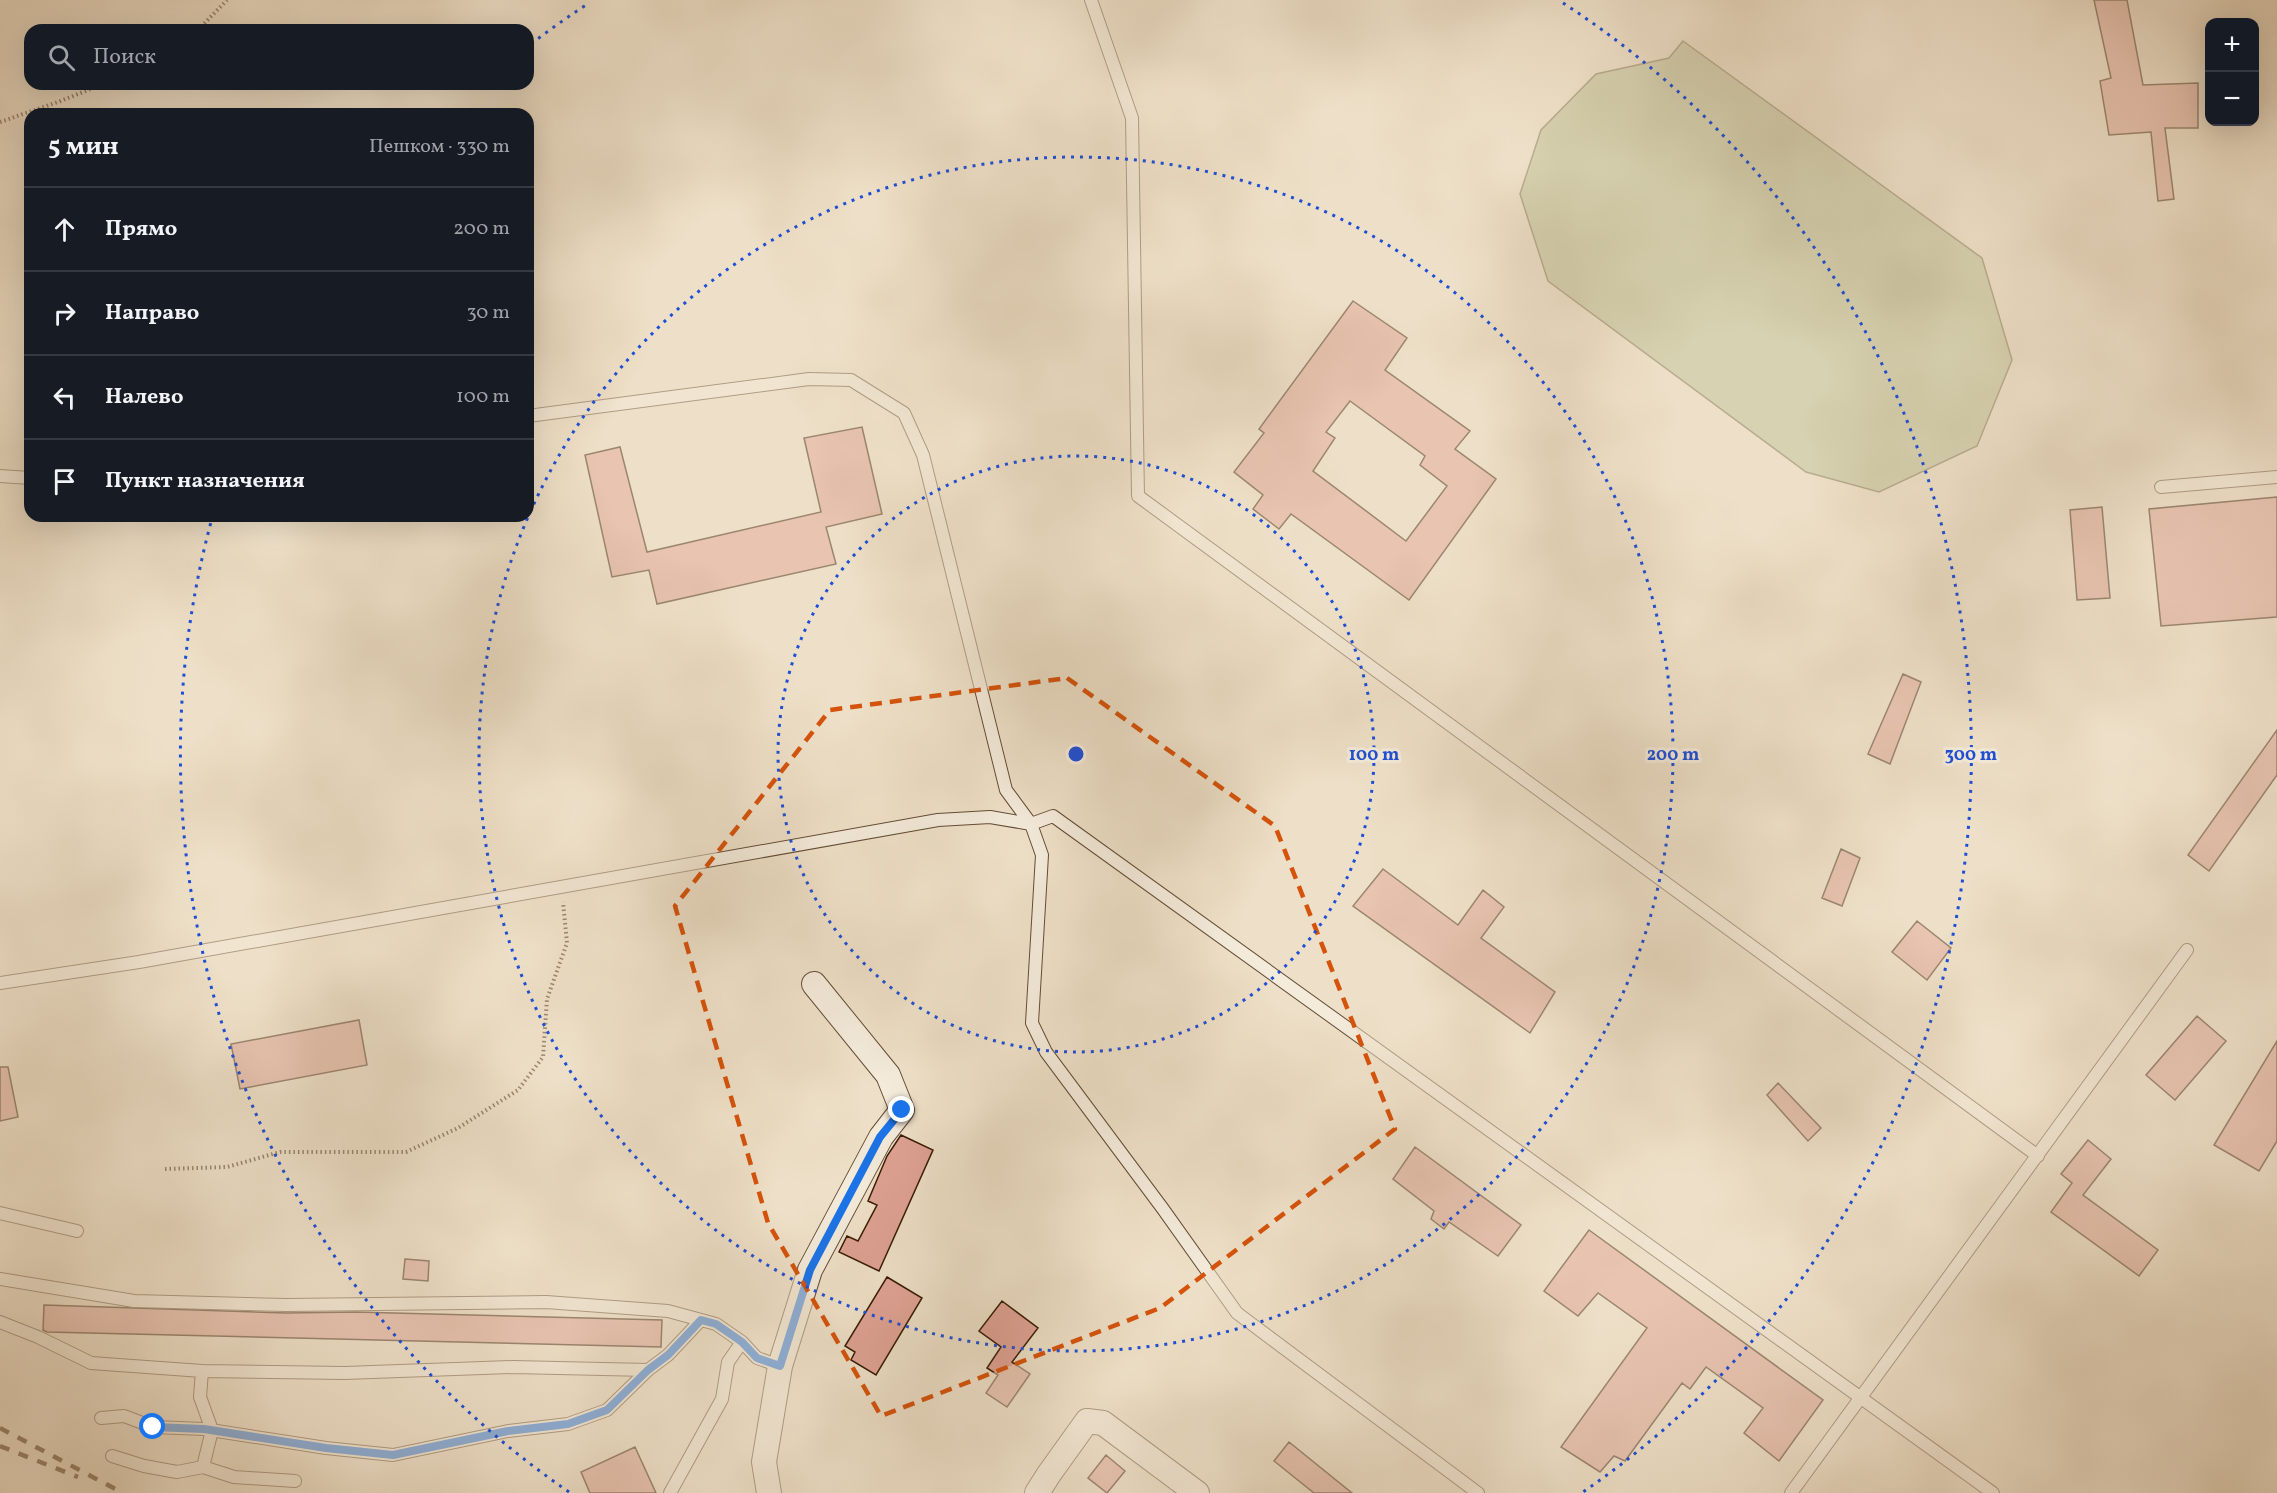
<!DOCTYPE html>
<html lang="ru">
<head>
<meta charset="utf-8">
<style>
  body { margin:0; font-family:Vollkorn,serif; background:#20242c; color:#f1f3f6 }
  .controls { position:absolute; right:18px; top:18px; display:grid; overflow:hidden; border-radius:12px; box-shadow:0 6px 24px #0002 }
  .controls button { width:54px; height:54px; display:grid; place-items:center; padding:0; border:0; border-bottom:2px solid #363941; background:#171b24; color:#f1f3f6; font:30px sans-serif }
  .stop { position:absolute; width:18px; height:18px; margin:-14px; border:4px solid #1a73e8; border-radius:50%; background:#fff }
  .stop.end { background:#1a73e8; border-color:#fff; box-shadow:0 2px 6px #0008 }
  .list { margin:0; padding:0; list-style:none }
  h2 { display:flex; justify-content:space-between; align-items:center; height:78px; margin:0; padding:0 24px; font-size:26px }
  h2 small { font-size:20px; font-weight:400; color:#9ea1a6 }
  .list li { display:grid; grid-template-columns:39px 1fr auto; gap:18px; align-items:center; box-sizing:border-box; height:84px; padding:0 24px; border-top:2px solid #363941 }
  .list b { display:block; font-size:22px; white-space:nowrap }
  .list em { font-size:20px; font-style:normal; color:#9ea1a6 }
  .icon { flex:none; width:33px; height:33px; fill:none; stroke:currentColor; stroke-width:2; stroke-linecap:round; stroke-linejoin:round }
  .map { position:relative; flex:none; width:2277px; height:1493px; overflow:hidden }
  .search { position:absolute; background:#171b24; box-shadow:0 6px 24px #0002; left:24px; top:24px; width:510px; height:66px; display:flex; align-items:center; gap:15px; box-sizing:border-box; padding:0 21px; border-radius:18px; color:#9ea1a6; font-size:22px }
  .panel { position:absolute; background:#171b24; box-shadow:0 6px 24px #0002; left:24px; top:108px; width:510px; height:414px; border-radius:18px }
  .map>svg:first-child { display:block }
  .grass { fill:#bac295; stroke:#786e4c; stroke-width:1.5 }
  .building { fill:#dfa294; stroke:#361b03; stroke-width:1.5; fill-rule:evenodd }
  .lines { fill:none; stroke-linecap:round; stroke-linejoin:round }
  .service-casing { stroke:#644c34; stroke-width:14 }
  .minor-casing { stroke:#644c34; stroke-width:26 }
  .path { stroke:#361b03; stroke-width:4; stroke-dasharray:1.5 3; stroke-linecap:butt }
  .service { stroke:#f4ebdb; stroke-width:12 }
  .minor { stroke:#f4ebdb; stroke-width:24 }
  .rail { stroke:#361b03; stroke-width:4.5; stroke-dasharray:10 10; stroke-linecap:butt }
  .route { stroke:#1a73e8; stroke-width:8 }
  .marked { fill:none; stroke:#d6530b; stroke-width:4.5; stroke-dasharray:12 8; stroke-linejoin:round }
  .ring { fill:none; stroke:#1d4ed8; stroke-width:3; stroke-dasharray:3 6 }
  .centre { fill:#1d4ed8; stroke:#f4ebdb; stroke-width:3 }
  .ring-label { font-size:18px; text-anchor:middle; font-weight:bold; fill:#1d4ed8; stroke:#f4ebdb; stroke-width:6; stroke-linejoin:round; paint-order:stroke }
</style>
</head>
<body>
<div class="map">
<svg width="2277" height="1493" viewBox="0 0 2277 1493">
  <rect width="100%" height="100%" fill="#eee0c8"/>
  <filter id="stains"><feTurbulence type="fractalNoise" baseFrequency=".00333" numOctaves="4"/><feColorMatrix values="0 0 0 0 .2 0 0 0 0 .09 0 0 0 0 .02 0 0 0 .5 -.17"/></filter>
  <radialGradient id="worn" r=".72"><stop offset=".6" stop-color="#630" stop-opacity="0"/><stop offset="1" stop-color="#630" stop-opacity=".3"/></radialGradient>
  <path class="grass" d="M1683 41 1982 258 2012 360 1977 446 1879 492 1806 472 1548 281 1520 194 1541 130 1596 74 1669 58Z"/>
  <path class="building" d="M2094 0H2127L2143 85 2198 83V128H2165L2174 199 2158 201 2151 132 2109 135 2100 81 2111 78Z
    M1353 301 1407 338 1385 370 1470 431 1455 449 1496 479 1409 600 1291 514 1279 529 1253 509 1263 495 1234 472 1264 433 1259 429ZM1350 401 1425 456 1420 465 1447 486 1406 541 1313 471 1335 438 1326 432Z
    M862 427 882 514 826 527 836 564 657 604 649 570 612 577 585 455 620 447 647 552 821 512 804 438Z
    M2277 497V617L2161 626 2149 509Z
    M2102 507 2110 598 2077 600 2070 510Z
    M1903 674 1921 682 1890 764 1868 754Z
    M2277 730V775L2209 871 2188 855Z
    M1841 849 1860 858 1842 906 1822 898Z
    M1383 869 1458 925 1483 890 1504 907 1481 938 1555 992 1530 1033 1353 906Z
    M1917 921 1951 948 1927 980 1892 952Z
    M2197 1016 2226 1041 2175 1100 2146 1075Z
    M359 1020 367 1065 240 1089 231 1044Z
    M2277 1041V1141L2259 1171 2214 1145Z
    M0 1067H8L18 1117 0 1121Z
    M1778 1083 1821 1128 1808 1141 1767 1095Z
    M901 1135 933 1150 879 1271 839 1252 847 1236 858 1241 877 1205 868 1201 887 1156Z
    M2088 1140 2111 1159 2083 1195 2158 1250 2139 1276 2051 1212 2072 1183 2061 1174Z
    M1415 1147 1521 1225 1498 1256 1449 1222 1444 1229 1431 1219 1434 1211 1393 1179Z
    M1589 1230 1823 1400 1779 1461 1744 1433 1763 1408 1706 1367 1690 1389 1682 1383 1625 1461 1614 1456 1600 1472 1561 1447 1647 1328 1598 1293 1578 1316 1544 1291Z
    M405 1259 429 1261 428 1281 403 1279Z
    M887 1277 922 1298 876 1375 851 1360 855 1352 845 1346Z
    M1002 1301 1038 1328 1012 1362 1030 1374 1007 1407 986 1393 998 1375 987 1368 1001 1347 979 1331Z
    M44 1305 286 1313 355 1312 662 1320 661 1347 47 1332 43 1330Z
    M1289 1442 1352 1493H1314L1274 1461Z
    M635 1447 656 1493H590L581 1472Z
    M1106 1455 1125 1471 1107 1493 1088 1478Z"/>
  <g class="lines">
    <defs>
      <path id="service" d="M1091 0 1132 118 1138 496 2038 1156
        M528 416 809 379 851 380 904 413 923 455 1006 790 1031 824 1053 816 1993 1493
        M0 476 30 478
        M2161 487 2277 477
        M0 983 139 962 938 820 990 817 1031 824 1042 855 1032 1023 1046 1052 1163 1209 1237 1313 1478 1493
        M0 1213 77 1231
        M0 1279 134 1301 286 1305 546 1302 668 1311 716 1324 742 1342 757 1358 780 1366
        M0 1322 38 1337 91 1363 202 1371 345 1373 513 1367 648 1370 668 1355 701 1320
        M202 1371 200 1397 212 1430 203 1467
        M101 1418 124 1416 153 1427 204 1429 326 1448 393 1455 508 1431 568 1424 607 1410 648 1370
        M112 1456 144 1466 177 1472 203 1467 234 1477 295 1481
        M670 1493 722 1399 728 1362 742 1342
        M1791 1493 2187 950"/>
      <path id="minor" d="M769 1493 764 1462 780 1366 810 1270 881 1137 902 1110 888 1075 814 984
        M1037 1493 1049 1474 1087 1421 1103 1423 1197 1493"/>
    </defs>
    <use href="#service" class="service-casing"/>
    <use href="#minor" class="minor-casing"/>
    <path class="path" d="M198 30 227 0
      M0 122 58 102 103 84
      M165 1169 227 1167 280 1152H406L458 1128 518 1090 543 1057 547 999 567 943 563 902"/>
    <use href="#service" class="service"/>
    <use href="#minor" class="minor"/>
    <path class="rail" d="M0 1428 123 1493
      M0 1446 78 1477"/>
  </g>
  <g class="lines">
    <path class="route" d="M153 1427 204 1429 326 1448 393 1455 508 1431 568 1424 607 1410 648 1370 668 1355 701 1320 716 1324 742 1342 757 1358 780 1366 810 1270 880 1137 902 1110"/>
  </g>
  <path d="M0 0H2277V1493H0ZM1067 678 1275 826 1395 1129 1160 1308 881 1416 768 1223 675 906 830 710Z" fill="#eee0c8" fill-opacity=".55" fill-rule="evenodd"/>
  <path class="marked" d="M1067 678 1275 826 1395 1129 1160 1308 881 1416 768 1223 675 906 830 710Z"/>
  <g class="ring">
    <circle cx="1076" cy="754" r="298"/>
    <circle cx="1076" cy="754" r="597"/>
    <path d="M569 1492A895 895 0 0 1 211 522M531 44A895 895 0 0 1 589 3M1563 3A895 895 0 0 1 1583 1492"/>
  </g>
  <circle cx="1076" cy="754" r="9" class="centre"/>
  <g class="ring-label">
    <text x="1374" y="760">100 m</text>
    <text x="1673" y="760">200 m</text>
    <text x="1971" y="760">300 m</text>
  </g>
  <rect width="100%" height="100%" filter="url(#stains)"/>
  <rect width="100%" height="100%" fill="url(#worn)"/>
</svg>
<div class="controls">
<button>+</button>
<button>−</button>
</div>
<div class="stop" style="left:153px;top:1427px"></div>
<div class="stop end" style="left:902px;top:1110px"></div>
<div class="search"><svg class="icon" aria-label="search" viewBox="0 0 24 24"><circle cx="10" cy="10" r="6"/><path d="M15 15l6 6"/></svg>Поиск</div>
<section class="panel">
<h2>5 мин<small>Пешком · 330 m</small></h2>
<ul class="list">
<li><svg class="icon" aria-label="ahead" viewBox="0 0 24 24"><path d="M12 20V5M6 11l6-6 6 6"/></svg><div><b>Прямо</b></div><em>200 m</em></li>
<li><svg class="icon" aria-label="right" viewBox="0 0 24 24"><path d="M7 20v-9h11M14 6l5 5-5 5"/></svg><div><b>Направо</b></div><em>30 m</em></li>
<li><svg class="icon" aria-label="left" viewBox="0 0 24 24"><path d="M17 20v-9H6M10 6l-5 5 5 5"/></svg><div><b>Налево</b></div><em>100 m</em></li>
<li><svg class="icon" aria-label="arrive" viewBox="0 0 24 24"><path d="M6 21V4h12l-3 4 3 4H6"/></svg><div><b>Пункт назначения</b></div></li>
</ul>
</section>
</div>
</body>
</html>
